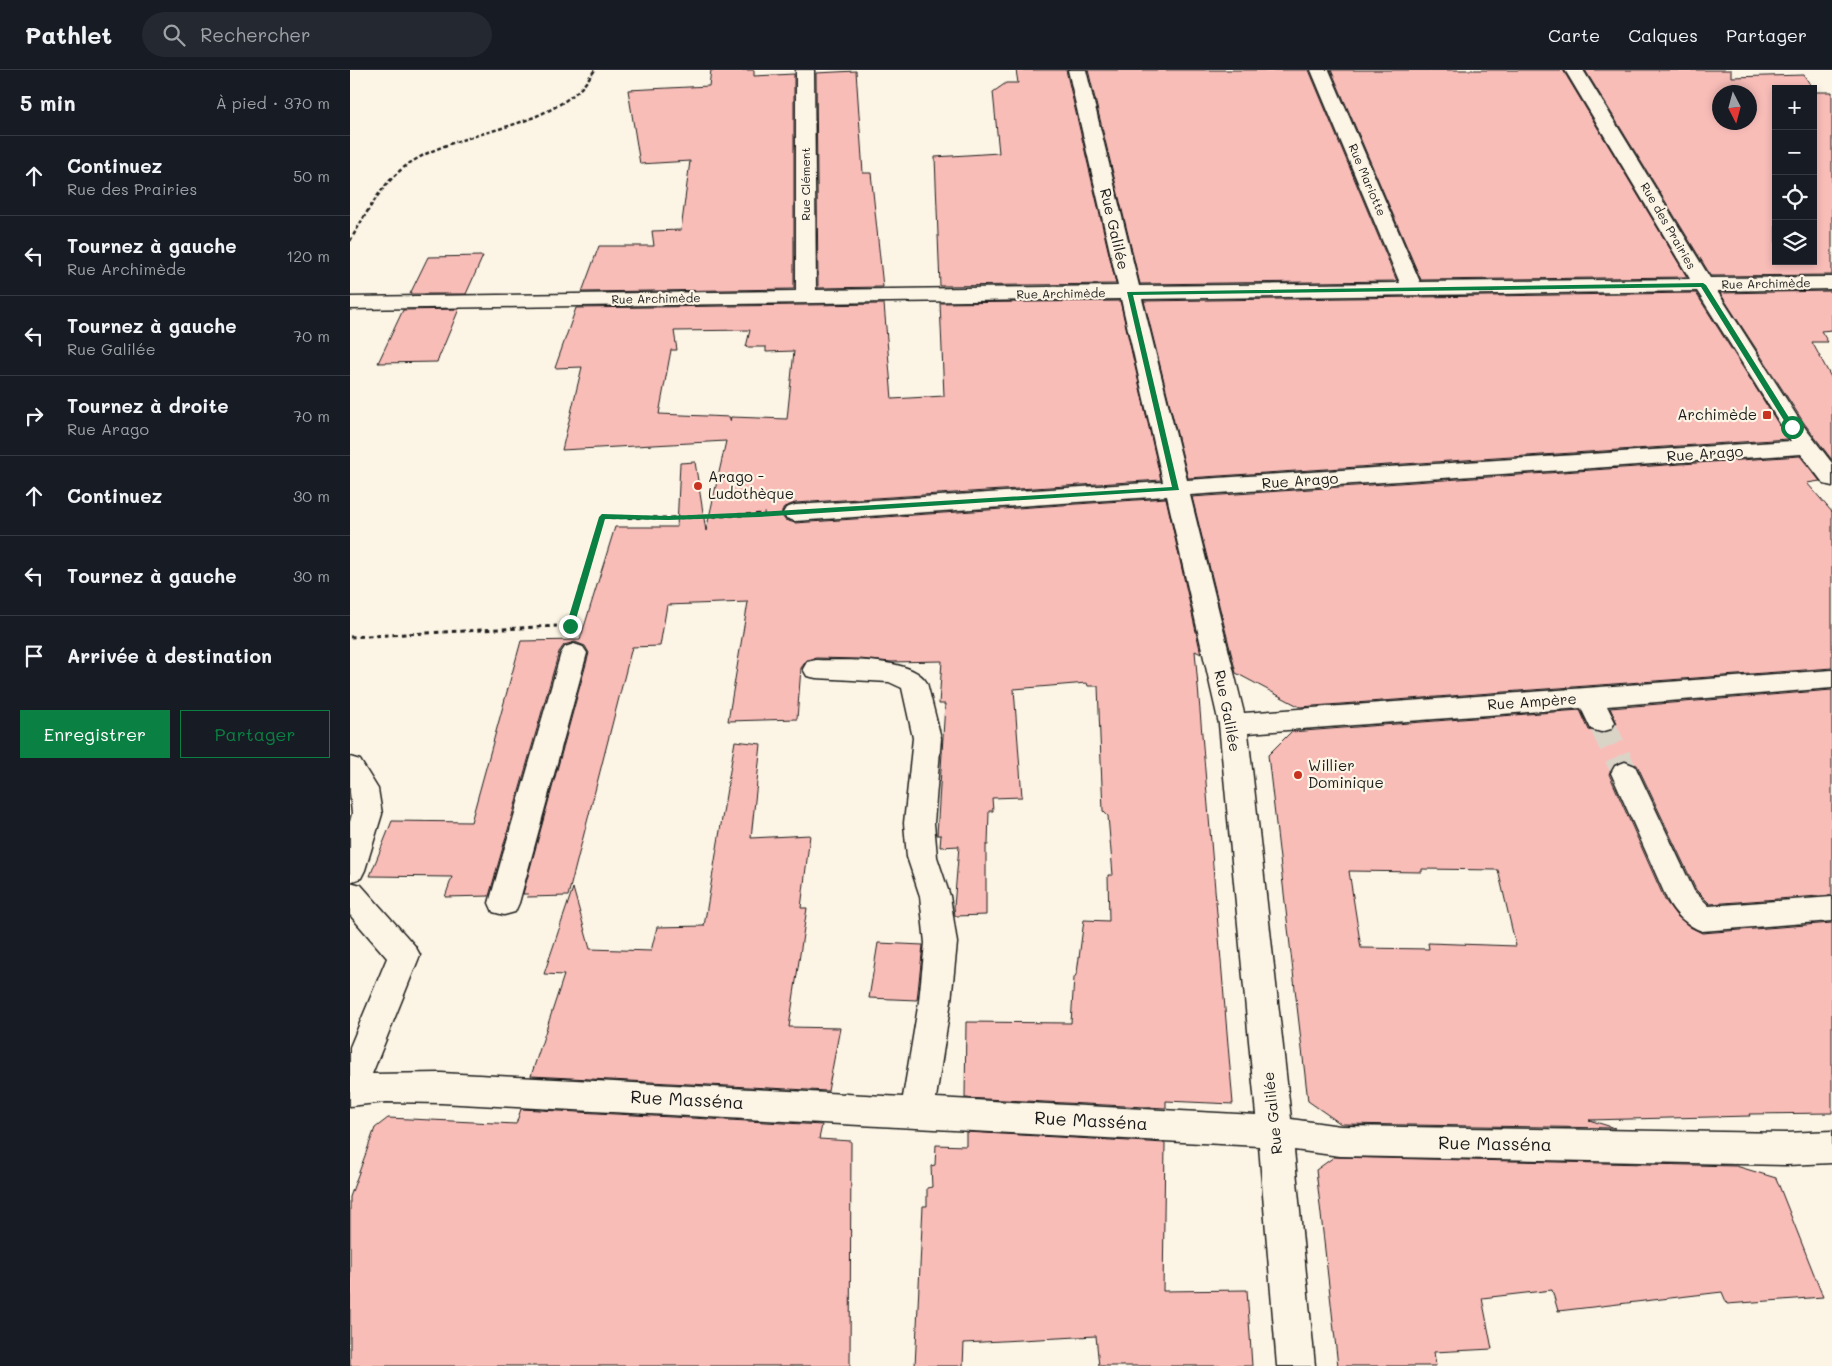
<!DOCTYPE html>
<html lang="fr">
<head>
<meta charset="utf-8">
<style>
  body { margin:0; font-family:Mali,sans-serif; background:#242831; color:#f1f3f6 }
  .controls { position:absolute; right:15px; top:15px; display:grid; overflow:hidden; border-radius:0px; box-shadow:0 2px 8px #0003 }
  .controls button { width:45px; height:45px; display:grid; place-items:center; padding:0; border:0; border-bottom:1px solid #363941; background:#171b24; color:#f1f3f6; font:25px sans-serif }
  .compass { position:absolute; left:1362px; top:15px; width:45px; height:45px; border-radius:50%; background:#171b24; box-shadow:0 2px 8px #0003; rotate:174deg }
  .stop { position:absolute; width:15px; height:15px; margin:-11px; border:4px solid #0b8043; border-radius:50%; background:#fff }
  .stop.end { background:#0b8043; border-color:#fff; box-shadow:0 1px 5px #0008 }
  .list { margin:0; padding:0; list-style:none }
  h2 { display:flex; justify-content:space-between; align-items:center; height:65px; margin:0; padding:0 20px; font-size:21px }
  h2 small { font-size:16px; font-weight:400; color:#9ea1a6 }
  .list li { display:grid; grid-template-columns:32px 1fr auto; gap:15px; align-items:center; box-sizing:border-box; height:80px; padding:0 20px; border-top:1px solid #363941 }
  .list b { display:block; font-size:19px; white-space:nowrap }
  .list p { margin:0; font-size:16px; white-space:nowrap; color:#9ea1a6 }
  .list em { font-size:16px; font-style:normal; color:#9ea1a6 }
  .actions { display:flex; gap:10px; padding:15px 20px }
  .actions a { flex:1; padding:11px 0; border:1px solid #0b8043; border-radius:0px; text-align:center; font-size:18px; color:#0b8043 }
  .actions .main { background:#0b8043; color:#fff }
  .icon { flex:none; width:28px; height:28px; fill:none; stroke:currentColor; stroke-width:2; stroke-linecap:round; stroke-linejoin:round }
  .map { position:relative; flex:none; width:1482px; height:1296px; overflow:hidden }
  header { display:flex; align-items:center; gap:30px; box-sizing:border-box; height:70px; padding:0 25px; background:#171b24; border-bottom:1px solid #363941 }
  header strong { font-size:24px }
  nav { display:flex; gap:28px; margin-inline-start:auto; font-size:18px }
  .search { width:350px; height:45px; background:#242831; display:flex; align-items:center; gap:12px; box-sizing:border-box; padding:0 18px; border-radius:28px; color:#9ea1a6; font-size:19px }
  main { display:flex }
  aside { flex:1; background:#171b24 }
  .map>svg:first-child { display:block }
  .building { fill:#f9bdb8; stroke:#1c1c1c; fill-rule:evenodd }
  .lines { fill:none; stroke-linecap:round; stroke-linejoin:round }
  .minor-tunnel { stroke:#dad4c7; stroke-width:26; stroke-dasharray:26 12; stroke-linecap:butt }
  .minor-casing { stroke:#1c1c1c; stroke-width:3 }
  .path-far1 { stroke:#1c1c1c; stroke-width:2.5; stroke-dasharray:4 2.5; stroke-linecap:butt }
  .path { stroke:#1c1c1c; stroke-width:3; stroke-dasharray:4.5 4; stroke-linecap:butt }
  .minor { fill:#fcf5e5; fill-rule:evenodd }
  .route { fill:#0b8043 }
  .poi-dot { fill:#c8321e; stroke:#fcf5e5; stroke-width:2 }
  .labels { text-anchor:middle; stroke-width:4.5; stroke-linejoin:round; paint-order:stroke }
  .far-street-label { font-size:12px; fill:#1c1c1c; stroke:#fcf5e5 }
  .street-label { font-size:15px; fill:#1c1c1c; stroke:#fcf5e5 }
  .poi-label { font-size:15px; fill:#1c1c1c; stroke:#fcf5e5; text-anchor:start }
  .near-street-label { font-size:18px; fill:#1c1c1c; stroke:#fcf5e5 }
</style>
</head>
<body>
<header>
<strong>Pathlet</strong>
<div class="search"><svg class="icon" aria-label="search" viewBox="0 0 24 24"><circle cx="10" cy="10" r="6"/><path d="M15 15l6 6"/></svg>Rechercher</div>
<nav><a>Carte</a><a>Calques</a><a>Partager</a></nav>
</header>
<main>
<aside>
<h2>5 min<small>À pied · 370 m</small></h2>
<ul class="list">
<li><svg class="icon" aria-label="ahead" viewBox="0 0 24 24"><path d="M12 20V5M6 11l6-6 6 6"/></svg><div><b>Continuez</b><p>Rue des Prairies</p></div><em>50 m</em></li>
<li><svg class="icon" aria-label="left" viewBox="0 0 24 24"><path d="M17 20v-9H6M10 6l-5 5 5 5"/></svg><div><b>Tournez à gauche</b><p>Rue Archimède</p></div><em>120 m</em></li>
<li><svg class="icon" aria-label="left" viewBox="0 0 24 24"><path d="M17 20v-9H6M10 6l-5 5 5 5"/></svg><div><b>Tournez à gauche</b><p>Rue Galilée</p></div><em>70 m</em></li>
<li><svg class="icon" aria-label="right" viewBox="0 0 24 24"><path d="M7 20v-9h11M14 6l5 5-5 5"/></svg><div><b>Tournez à droite</b><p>Rue Arago</p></div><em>70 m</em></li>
<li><svg class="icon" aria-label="ahead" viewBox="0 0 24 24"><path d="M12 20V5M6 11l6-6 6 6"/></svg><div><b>Continuez</b></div><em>30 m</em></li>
<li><svg class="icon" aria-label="left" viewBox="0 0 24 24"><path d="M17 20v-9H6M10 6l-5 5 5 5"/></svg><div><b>Tournez à gauche</b></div><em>30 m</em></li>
<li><svg class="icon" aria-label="arrive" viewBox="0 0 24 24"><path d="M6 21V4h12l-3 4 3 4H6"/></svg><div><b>Arrivée à destination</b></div></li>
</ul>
<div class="actions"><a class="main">Enregistrer</a><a>Partager</a></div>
</aside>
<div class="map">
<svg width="1482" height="1296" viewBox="0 0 1482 1296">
  <rect width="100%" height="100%" fill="#fcf5e5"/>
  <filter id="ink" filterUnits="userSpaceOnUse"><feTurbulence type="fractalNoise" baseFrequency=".02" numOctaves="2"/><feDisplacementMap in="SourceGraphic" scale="10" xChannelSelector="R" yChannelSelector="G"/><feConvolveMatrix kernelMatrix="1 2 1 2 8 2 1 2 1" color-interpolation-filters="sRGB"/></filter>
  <g filter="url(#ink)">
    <path class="building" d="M361 0H404V6L444 4V219L232 222 249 176H304L302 161 331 160 340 91 290 94 278 20 359 16Z
      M666 0H716L766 214 590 216 585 87 649 83 643 22 656 13H668Z
      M738 0H959L1047 211 790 214Z
      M981 0H1213L1337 207 1071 210Z
      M1235 0H1381V7L1454 5 1463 19H1426V191H1463V19L1466 22H1482V205L1361 206ZM1370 22H1400V52H1370Z
      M506 1 513 103H521L533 217 468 218 466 3Z
      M133 186 116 224H60L78 187Z
      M1482 221V260L1471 261 1478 272H1462L1482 309V390L1454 353 1370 223Z
      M1346 223 1438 369 838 408 794 231Z
      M770 231 811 410 445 433 434 437 431 444 435 450 445 453 816 428 851 584 845 581 883 1034 816 1031V1038L615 1028 616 952 721 953 724 908 727 903 734 850 759 851 758 805H763L758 746 753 741 748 616H738L737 613 664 619 672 727 642 728 643 741H639L638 775H636V845L605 846 604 837 609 776 590 777 591 765H587L595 634H589L592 591 541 592 510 589 466 588 457 590 451 598 447 649 378 651 398 532 317 535 310 576 282 577 218 826 177 827 178 824H173L239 583 235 576 225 572 214 575 209 582 139 826 95 827 102 807 20 806 42 751 121 752 171 571 230 570 265 457H327L330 393 345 392 356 461 376 371 212 380 232 297 205 298 226 238 534 234 542 329 594 326 590 233ZM400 260 396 277H416V282L444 281 437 349 381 347 380 351V347L309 344 321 280H327L324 261Z
      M109 239 87 292 28 293 53 240Z
      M1450 386 1470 411 1457 413 1482 442V598L950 637 886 603 842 427Z
      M1482 620V825L1360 834 1346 820 1287 695 1274 690 1263 695 1259 704 1315 830 1326 845 1340 857 1352 863 1482 853V1043L1399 1044 1400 1046 1239 1050 1265 1058 991 1054 958 1031 918 685 941 662 1230 640 1239 660 1252 664 1262 661 1267 653 1260 638ZM1072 799 1148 800 1166 876 1078 873 1079 879 1011 878 999 801 1072 802Z
      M385 671 411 674 401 768 460 765 451 838H457L439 957 490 958 478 1021 181 1006 214 905 194 904 223 818 240 879 301 881 307 857 354 856Z
      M528 873 573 875 567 930 519 928Z
      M171 1039 472 1055 469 1069 501 1071 500 1296H0V1127L25 1058 38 1048 166 1054Z
      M616 1062 815 1073 813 1221 897 1220 902 1296H749L746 1266 614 1273 613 1296H565L573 1136H577V1118L582 1117 581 1096 585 1095 586 1075 616 1076Z
      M984 1087 1386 1096 1426 1108 1473 1227 1377 1234 1372 1222 1208 1241 1202 1220 1132 1228 1142 1279 1084 1282 1086 1296H988L966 1100Z"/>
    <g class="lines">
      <path class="minor-tunnel" d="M1251 652 1275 703"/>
      <defs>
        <path id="minor" d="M446 0H464L466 220 768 216 718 0H736L789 216 1050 213 961 0H979L1070 212 1340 209 1215 0H1233L1360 208 1482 207V219L1367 221 1452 354 1482 393V416L1474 414 1451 384 840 425 894 643 1482 600V618L1257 636 1265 652 1261 659 1251 662 1241 659 1231 638 898 663 941 1049 990 1056 1436 1063 1482 1061V1093L1436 1095 990 1086 944 1080 965 1296H927L909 1076 91 1033 36 1032 0 1036V977L37 888 0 845V812L11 815 65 876 70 885 22 1004 91 1003 553 1027 569 931 575 873 570 826 557 787 554 753 563 668 552 618 539 612 466 608 457 606 453 599 457 592 466 590C494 591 562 586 577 613L591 668 584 753 587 787 600 826 607 873 601 931 586 1028 906 1045 869 654 817 426 445 451 436 448 433 443 436 438 445 435 813 412 771 229 0 239V227L446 221ZM1347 221 1441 371 837 410 792 229Z
          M224 574 233 577 237 583 169 833 165 842 154 845 143 842 139 833 211 583 215 577Z
          M0 687 10 690 28 719 32 744 15 800 11 808 0 812V752L2 744 0 722Z
          M1275 692 1285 696 1344 821 1359 836 1482 827V851L1352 861C1337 856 1324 843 1317 829L1261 703 1265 696Z"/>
      </defs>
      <use href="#minor" class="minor-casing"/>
      <path class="path-far1" d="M0 171C16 144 31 114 57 95 109 59 184 63 231 18 236 13 240 6 245 0"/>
      <path class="path" d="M221 553 252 447 318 448 415 444
        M0 567 207 556"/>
      <use href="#minor" class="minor"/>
    </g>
  </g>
  <path class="route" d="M1353 213 1356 215 1445 357 1444 359 1438 357 1351 217 783 225 829 420 409 447 318 450 255 449 224 556 220 558 216 556 249 447 252 444 318 446 409 442 822 417 777 222Z"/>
  <g class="poi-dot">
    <rect x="1412" y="340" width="10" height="10" rx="2.5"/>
    <circle cx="348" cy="416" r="5"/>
    <circle cx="948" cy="705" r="5"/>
  </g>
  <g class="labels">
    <g class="far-street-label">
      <text transform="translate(1017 110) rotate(67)" y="4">Rue Mariotte</text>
      <text transform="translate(456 114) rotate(-90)" y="4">Rue Clément</text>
      <text transform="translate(1318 156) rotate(60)" y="4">Rue des Prairies</text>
      <text transform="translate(1416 214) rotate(-1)" y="4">Rue Archimède</text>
      <text transform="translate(711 224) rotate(-1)" y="4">Rue Archimède</text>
      <text transform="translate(306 229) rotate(-1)" y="4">Rue Archimède</text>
    </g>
    <g class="street-label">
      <text transform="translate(764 159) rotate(77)" y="5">Rue Galilée</text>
      <text transform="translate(1355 384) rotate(-4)" y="5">Rue Arago</text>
      <text transform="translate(950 411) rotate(-4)" y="5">Rue Arago</text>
      <text transform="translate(1182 632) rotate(-4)" y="5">Rue Ampère</text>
      <text transform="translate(877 641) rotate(79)" y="5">Rue Galilée</text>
      <text transform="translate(923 1043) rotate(-96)" y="5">Rue Galilée</text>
    </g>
    <g class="poi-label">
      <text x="1407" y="350" text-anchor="end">Archimède</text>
      <text x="358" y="412">Arago -<tspan x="358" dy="17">Ludothèque</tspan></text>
      <text x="958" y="701">Willier<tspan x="958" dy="17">Dominique</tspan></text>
    </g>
    <g class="near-street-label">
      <text transform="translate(337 1030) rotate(3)" y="6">Rue Masséna</text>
      <text transform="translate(741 1051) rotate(3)" y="6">Rue Masséna</text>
      <text transform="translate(1145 1074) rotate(1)" y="6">Rue Masséna</text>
    </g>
  </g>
</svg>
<div class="controls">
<button>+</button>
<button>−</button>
<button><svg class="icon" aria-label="locate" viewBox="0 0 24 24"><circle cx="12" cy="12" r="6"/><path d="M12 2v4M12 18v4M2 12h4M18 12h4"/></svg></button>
<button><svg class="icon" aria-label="layers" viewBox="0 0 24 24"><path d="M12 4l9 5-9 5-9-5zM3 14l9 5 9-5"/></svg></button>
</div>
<svg class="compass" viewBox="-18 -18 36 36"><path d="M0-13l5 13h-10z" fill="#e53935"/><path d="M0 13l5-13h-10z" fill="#9ea1a6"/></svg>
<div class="stop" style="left:1442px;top:357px"></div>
<div class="stop end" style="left:220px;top:556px"></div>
</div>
</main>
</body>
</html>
